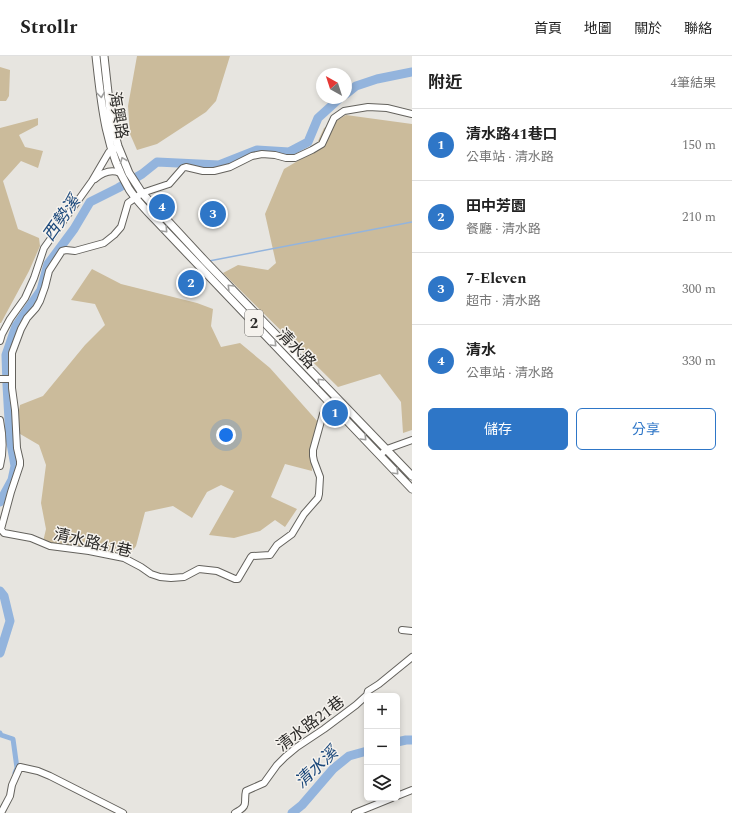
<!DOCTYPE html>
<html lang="zh-TW">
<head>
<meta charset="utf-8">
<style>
  body { margin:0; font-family:Spectral,"Noto Sans TC",serif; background:#f2f2f2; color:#222 }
  .controls { position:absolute; right:12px; bottom:12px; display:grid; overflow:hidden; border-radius:6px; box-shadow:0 2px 6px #0003 }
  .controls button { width:36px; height:36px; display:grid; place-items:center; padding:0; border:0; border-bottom:1px solid #e0e0e0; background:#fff; color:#222; font:20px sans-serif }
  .compass { position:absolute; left:316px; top:12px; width:36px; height:36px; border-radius:50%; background:#fff; box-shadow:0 2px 6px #0003; rotate:321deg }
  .you { position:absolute; left:226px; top:379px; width:14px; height:14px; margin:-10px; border:3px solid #fff; border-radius:50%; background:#1a73e8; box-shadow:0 0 0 6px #1a73e833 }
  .badge { display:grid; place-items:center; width:26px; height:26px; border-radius:50%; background:#2e76c7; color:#fff; font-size:13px; font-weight:700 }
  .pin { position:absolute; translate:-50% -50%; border:2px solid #fff; box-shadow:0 1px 4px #0006 }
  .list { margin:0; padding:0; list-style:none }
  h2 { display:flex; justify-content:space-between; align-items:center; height:52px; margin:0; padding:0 16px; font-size:17px }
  h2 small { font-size:13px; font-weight:400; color:#767676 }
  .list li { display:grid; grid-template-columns:26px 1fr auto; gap:12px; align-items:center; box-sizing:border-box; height:72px; padding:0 16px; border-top:1px solid #e0e0e0 }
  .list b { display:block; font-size:15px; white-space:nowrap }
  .list p { margin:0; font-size:13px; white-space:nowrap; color:#767676 }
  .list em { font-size:13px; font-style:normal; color:#767676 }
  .actions { display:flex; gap:8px; padding:12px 16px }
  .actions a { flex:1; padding:9px 0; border:1px solid #2e76c7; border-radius:6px; text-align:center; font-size:14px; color:#2e76c7 }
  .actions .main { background:#2e76c7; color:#fff }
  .icon { flex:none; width:22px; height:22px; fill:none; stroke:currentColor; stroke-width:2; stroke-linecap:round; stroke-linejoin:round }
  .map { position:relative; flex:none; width:412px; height:757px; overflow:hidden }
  header { display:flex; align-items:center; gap:24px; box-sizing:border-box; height:56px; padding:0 20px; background:#fff; border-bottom:1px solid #e0e0e0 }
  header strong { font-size:19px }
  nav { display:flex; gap:22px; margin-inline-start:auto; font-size:14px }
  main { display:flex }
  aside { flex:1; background:#fff }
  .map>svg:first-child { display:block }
  .green { fill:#cbbb9b }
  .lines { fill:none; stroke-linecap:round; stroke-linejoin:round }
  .stream { stroke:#93b4dd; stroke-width:1.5 }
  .canal { stroke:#93b4dd; stroke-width:5 }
  .river { stroke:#93b4dd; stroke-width:9 }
  .minor-casing { stroke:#64625d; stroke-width:8 }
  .major-casing { stroke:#64625d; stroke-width:9 }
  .minor { stroke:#fff; stroke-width:6 }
  .major { stroke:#fff; stroke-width:7 }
  .oneway { stroke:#a0a09f }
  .labels { text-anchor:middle; stroke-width:3; stroke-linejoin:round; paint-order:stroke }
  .shield { fill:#f5f2ed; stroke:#686764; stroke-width:1 }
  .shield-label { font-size:15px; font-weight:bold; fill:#2c2b29 }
  .street-label { font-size:16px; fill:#2c2b29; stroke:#f5f2ed }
  .water-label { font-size:17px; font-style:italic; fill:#1b487b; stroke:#f5f2ed }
</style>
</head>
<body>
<header>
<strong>Strollr</strong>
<nav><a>首頁</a><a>地圖</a><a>關於</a><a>聯絡</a></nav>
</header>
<main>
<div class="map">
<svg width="412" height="757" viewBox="0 0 412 757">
  <rect width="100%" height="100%" fill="#e7e5e0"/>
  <path class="green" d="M137 0H230L216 45 206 56 157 88 137 94 130 78 128 50Z
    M0 11 10 14 9 40 6 45H0Z
    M346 59 412 68V374L403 377 401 346 380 318 338 331 223 217 238 209 268 214 276 207 265 158 284 113 313 96 324 72Z
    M38 62V69L19 79 25 91 43 95 38 112 21 105 3 125 18 173 39 182 40 190 29 215 1 267H0V72Z
    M92 213 121 228 197 247 213 253 211 270 221 291 240 287 270 312 318 366 311 393 312 415 285 408 271 441 297 453 285 471 275 464 260 475 234 482 209 479 234 435 221 429 207 436 192 462 173 450 145 456 136 490 128 501 75 489 42 490 46 473 41 447 46 409 39 389 15 375 20 349 43 340 85 289 105 269 95 248 71 244Z"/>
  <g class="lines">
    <path class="stream" d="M209 205 412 166"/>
    <path class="canal" d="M0 677 1 679 13 683 17 712 15 717"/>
    <path class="river" d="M346 38 356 30 377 23 412 16
      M0 446 12 424 15 410 10 382 7 329 6 299 16 270 41 234 48 208 74 173 90 146 118 132 142 118 157 106 219 109 257 94 289 96 308 86 318 62 340 42
      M0 535 4 540 10 565 0 597
      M397 686 406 684H412
      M292 757 302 749 333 713 349 700 367 695"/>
    <defs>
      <path id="minor" d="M95 123C102 117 111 113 120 117
        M0 285 2 278 10 263 25 242 34 222 44 192 92 125 109 96 115 93
        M0 323H12
        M0 364C3 379 4 395 0 410
        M380 399 387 393 412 384
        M0 472 4 477 31 482 50 490 89 495 124 502 141 511 151 518 160 521 171 522 184 521 199 513 217 515 235 523H238L251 501 252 500 270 499 277 489 292 478 304 458 318 442 319 438 320 421 314 405 313 400V394L323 358 330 347 337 342
        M1 473 11 436 20 409V405L17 392 15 354 12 332V297L21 273 27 262 36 252 40 245 45 231 49 215 62 195 66 194 75 195 104 187 114 179 121 171 128 147 142 137 169 128 183 112 186 111 203 115H214L230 111 252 100 262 98 275 99 286 102H295L312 94 322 88 334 62 344 55 368 51 387 52 412 58
        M402 574 412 575
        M397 740 412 734
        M1 757 10 740 12 729 20 711 38 715 50 720 123 757
        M235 757C250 749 243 747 246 735L264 727 277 709 285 701 297 691 324 673 356 649 367 639 368 635 379 628 412 601
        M355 757 392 742"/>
      <path id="major" d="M96 0C101 45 105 93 129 133 138 147 152 160 163 172L412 433
        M104 0 111 64 118 90 129 117 142 137 205 205 412 420"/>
    </defs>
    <use href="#minor" class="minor-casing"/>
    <use href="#major" class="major-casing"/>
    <use href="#minor" class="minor"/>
    <use href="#major" class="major"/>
  </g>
  <defs><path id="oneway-chevron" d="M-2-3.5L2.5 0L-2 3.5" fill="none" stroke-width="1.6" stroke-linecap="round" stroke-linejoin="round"/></defs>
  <g class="oneway">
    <use href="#oneway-chevron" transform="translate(101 39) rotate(83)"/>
    <use href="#oneway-chevron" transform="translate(123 104) rotate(-112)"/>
    <use href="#oneway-chevron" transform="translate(165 174) rotate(47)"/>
    <use href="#oneway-chevron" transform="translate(230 231) rotate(-134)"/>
    <use href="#oneway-chevron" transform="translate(274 288) rotate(46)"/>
    <use href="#oneway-chevron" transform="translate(320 325) rotate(-134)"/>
    <use href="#oneway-chevron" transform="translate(364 382) rotate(46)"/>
    <use href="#oneway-chevron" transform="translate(396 416) rotate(47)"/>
  </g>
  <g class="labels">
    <rect class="shield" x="245" y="254" width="18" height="26" rx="3"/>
    <g class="shield-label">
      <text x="254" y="272">2</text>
    </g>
    <g class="street-label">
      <text transform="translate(119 59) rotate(80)" y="6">海興路</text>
      <text transform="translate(297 292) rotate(46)" y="6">清水路</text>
      <text transform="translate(93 486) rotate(13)" y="6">清水路41巷</text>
      <text transform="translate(310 667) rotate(-37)" y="6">清水路21巷</text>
    </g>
    <g class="water-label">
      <text transform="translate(61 162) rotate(-55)" y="6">西勢溪</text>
      <text transform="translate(316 711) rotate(-43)" y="6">清水溪</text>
    </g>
  </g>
</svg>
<div class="controls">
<button>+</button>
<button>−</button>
<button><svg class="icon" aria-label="layers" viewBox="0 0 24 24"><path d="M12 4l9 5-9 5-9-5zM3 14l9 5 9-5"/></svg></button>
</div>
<svg class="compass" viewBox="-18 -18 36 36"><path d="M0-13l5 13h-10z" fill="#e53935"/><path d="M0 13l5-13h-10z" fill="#767676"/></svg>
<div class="you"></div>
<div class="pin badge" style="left:335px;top:357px">1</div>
<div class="pin badge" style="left:191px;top:227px">2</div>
<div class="pin badge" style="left:213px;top:158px">3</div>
<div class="pin badge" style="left:162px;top:151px">4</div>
</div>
<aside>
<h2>附近<small>4筆結果</small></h2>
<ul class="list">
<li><span class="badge">1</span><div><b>清水路41巷口</b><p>公車站 · 清水路</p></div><em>150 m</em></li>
<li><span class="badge">2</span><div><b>田中芳園</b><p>餐廳 · 清水路</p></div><em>210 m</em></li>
<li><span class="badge">3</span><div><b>7-Eleven</b><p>超市 · 清水路</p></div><em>300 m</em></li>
<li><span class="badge">4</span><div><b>清水</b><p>公車站 · 清水路</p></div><em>330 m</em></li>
</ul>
<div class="actions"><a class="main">儲存</a><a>分享</a></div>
</aside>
</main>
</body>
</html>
